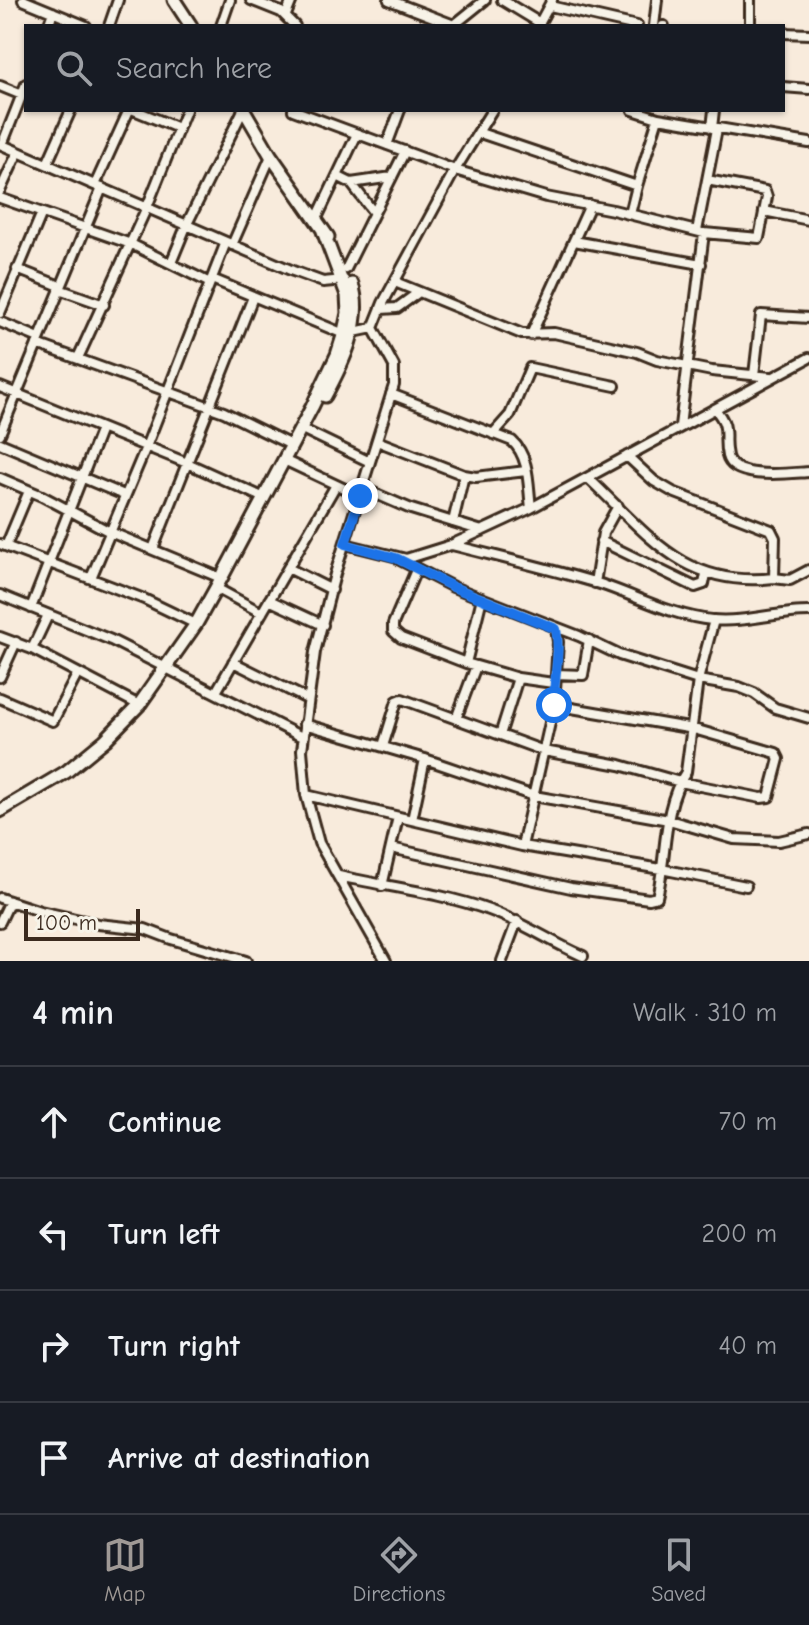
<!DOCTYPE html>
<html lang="en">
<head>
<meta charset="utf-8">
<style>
  body { margin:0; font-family:"Comic Neue",sans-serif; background:#242831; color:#f1f3f6 }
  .scale { position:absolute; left:24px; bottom:20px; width:116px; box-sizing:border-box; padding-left:8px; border:4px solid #3b2a1e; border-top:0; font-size:22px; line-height:28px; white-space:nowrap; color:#3b2a1e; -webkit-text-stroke:6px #f7f3e8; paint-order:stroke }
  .stop { position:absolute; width:24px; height:24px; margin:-18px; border:6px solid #1a73e8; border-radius:50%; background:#fff }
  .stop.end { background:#1a73e8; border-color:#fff; box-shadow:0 2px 8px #0008 }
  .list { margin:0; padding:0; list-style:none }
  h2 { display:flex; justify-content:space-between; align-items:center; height:104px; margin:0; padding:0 32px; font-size:34px }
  h2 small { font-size:26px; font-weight:400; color:#9ea1a6 }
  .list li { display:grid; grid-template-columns:52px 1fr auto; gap:24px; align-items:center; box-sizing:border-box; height:112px; padding:0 32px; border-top:2px solid #363941 }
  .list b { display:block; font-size:30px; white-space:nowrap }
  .list em { font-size:26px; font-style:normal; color:#9ea1a6 }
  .icon { flex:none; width:44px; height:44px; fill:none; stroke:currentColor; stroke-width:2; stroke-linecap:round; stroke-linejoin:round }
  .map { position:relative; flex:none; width:809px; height:961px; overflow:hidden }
  .search { position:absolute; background:#171b24; box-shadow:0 2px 6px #0004; left:24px; right:24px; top:24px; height:88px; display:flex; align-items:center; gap:20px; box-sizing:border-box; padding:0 28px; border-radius:0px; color:#9ea1a6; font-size:30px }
  .sheet { height:552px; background:#171b24 }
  nav { display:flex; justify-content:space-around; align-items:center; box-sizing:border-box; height:112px; border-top:2px solid #363941; background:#171b24; font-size:22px; color:#9ea1a6 }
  nav a { display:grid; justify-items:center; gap:4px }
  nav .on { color:#9f9995 }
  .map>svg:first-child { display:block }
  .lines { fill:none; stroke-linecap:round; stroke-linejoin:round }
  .street-casing { stroke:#3b2a1e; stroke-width:14 }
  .secondary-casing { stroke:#3b2a1e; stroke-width:17 }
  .street { stroke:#f7f3e8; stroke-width:8 }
  .secondary { stroke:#f7f3e8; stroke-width:11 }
  .route { stroke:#1a73e8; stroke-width:10 }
</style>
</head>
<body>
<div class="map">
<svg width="809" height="961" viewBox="0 0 809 961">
  <rect width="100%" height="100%" fill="#f8ebdc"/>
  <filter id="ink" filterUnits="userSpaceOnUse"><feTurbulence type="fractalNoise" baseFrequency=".0125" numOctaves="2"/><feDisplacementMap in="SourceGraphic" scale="16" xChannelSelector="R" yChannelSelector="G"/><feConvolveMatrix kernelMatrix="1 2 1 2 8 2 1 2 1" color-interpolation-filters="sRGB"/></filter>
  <g filter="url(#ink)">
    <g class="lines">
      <defs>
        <path id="street" d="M23 0 86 26
          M251 0 281 12 295 26
          M389 0 454 25 485 0
          M502 0 540 23
          M750 0V26
          M550 6 637 26
          M286 15 292 0
          M48 26 53 12
          M109 26 118 0
          M221 26 230 0
          M538 26 552 0
          M654 26 657 0
          M663 26H664
          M783 33 809 34
          M0 86 22 95
          M783 87 809 89
          M134 110 178 128
          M293 110 455 170 546 197 613 210 704 233 759 238 767 197 765 191 707 180
          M633 110 658 118 809 143
          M712 128 714 110
          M480 133 637 186 630 214
          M0 144 293 271 323 282 344 280
          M2 145 26 84
          M387 145 400 110
          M47 164 71 110
          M337 176 351 183 374 213
          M351 183 392 177
          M95 185 129 110
          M637 186 658 118
          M0 191 18 152
          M0 198 131 244 210 283
          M764 211 809 220
          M316 220 357 134
          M697 231 717 129
          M574 241 701 264
          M232 245 271 156
          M171 263 187 224 243 110
          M17 269 60 286
          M346 269 405 151
          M212 279 344 334 373 328 394 366V385L335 574 315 652 302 750 306 795 319 843 386 961
          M395 282 522 334 554 333 637 352 657 360 712 371 771 377
          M59 289 104 305
          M381 309 397 308 419 292
          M0 313 41 215
          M0 322 39 338
          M373 328 383 303 455 170 492 110
          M531 335 590 205
          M37 344 224 412 291 445
          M78 358 147 207 186 110
          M754 375 761 315 809 318
          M0 387 187 463 262 497
          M391 394 512 441C530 457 528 486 531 508
          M715 409C732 429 722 435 727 456 733 481 790 473 809 472
          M680 426 704 233
          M306 431 370 462
          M0 434 102 188
          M493 434 510 415 530 368 615 386
          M377 441 464 475 476 477 526 471
          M0 443 124 495
          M627 456 654 481 673 492 771 530 775 538 774 578 790 580 809 570
          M288 462 360 496
          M0 478 42 496 110 532 221 578
          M588 478C648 534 684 589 774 578
          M362 488 411 509 482 531
          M453 522 464 475
          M601 541 695 587 704 584 706 574
          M0 544 144 599 196 624
          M345 544 406 559 451 545 531 508 809 358
          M452 545C499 557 547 568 594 582 633 594 671 616 712 620 745 623 776 612 809 612
          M6 546 29 491
          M153 549 253 297
          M400 560 453 587 579 636 619 655 698 680 739 687 754 693 775 708 809 718
          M288 568 332 590
          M416 570 393 624V631L401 638 466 663
          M91 578 146 447 226 242
          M595 583 603 533 618 506
          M216 588 262 613
          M0 595 111 640 302 737
          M482 598 466 663 518 678 553 683
          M269 600 323 625
          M31 608 101 429
          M0 637 32 649 139 705
          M32 649 48 615
          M233 662 307 699
          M556 674 558 642 556 629
          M0 677 16 642
          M216 692 336 485
          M0 698 53 721 78 673
          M456 719 476 666
          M304 724 425 759 534 796 669 820 734 839 779 841 809 834
          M500 735 518 678
          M383 746 397 701 402 699 544 751 620 765 680 782 761 798 769 797 779 759 776 753 694 729 554 705
          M306 795 522 846 661 869 746 886
          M412 820 425 759
          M522 846 554 705 556 674 583 675 589 640
          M391 848 571 888 649 899 657 897C667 857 662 807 686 772L698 680 714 620
          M339 876C389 887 441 893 489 910 522 922 551 942 583 956
          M382 886 398 817
          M0 898 40 911 98 924 145 929 171 939 246 961
          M0 922 10 901
          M502 961 517 921"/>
        <path id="secondary" d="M174 0 191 26
          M244 110 271 156 328 237
          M325 396C343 363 364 321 352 284
          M0 811 66 772 105 740 139 705 196 624 216 588 312 407 337 355 343 336 348 313 347 295 323 231"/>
      </defs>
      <use href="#street" class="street-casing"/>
      <use href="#secondary" class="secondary-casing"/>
      <use href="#street" class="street"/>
      <use href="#secondary" class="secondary"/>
    </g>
  </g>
  <g class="lines" filter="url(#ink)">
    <path class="route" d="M360 496 345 544 396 558 453 587 556 629C561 654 553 679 554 705"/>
  </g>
</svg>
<div class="scale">100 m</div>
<div class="stop" style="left:554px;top:705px"></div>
<div class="stop end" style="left:360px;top:496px"></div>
<div class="search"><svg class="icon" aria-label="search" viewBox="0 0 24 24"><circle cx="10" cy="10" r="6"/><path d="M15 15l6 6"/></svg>Search here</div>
</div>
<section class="sheet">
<h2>4 min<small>Walk · 310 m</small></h2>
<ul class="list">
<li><svg class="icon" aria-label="ahead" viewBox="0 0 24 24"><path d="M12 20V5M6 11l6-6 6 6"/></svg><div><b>Continue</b></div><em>70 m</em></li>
<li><svg class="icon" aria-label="left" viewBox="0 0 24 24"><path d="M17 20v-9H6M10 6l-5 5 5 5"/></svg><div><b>Turn left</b></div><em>200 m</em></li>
<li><svg class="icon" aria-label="right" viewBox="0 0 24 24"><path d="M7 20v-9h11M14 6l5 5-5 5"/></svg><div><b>Turn right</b></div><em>40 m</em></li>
<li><svg class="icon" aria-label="arrive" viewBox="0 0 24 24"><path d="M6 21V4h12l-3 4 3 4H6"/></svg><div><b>Arrive at destination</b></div></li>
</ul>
</section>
<nav>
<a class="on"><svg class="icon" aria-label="map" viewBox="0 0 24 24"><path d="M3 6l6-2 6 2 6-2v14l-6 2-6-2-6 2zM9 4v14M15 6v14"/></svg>Map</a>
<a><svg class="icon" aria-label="directions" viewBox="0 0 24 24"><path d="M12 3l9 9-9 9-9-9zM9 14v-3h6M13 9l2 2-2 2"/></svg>Directions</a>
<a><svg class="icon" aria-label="saved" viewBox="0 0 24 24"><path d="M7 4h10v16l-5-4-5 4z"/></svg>Saved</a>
</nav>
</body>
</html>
